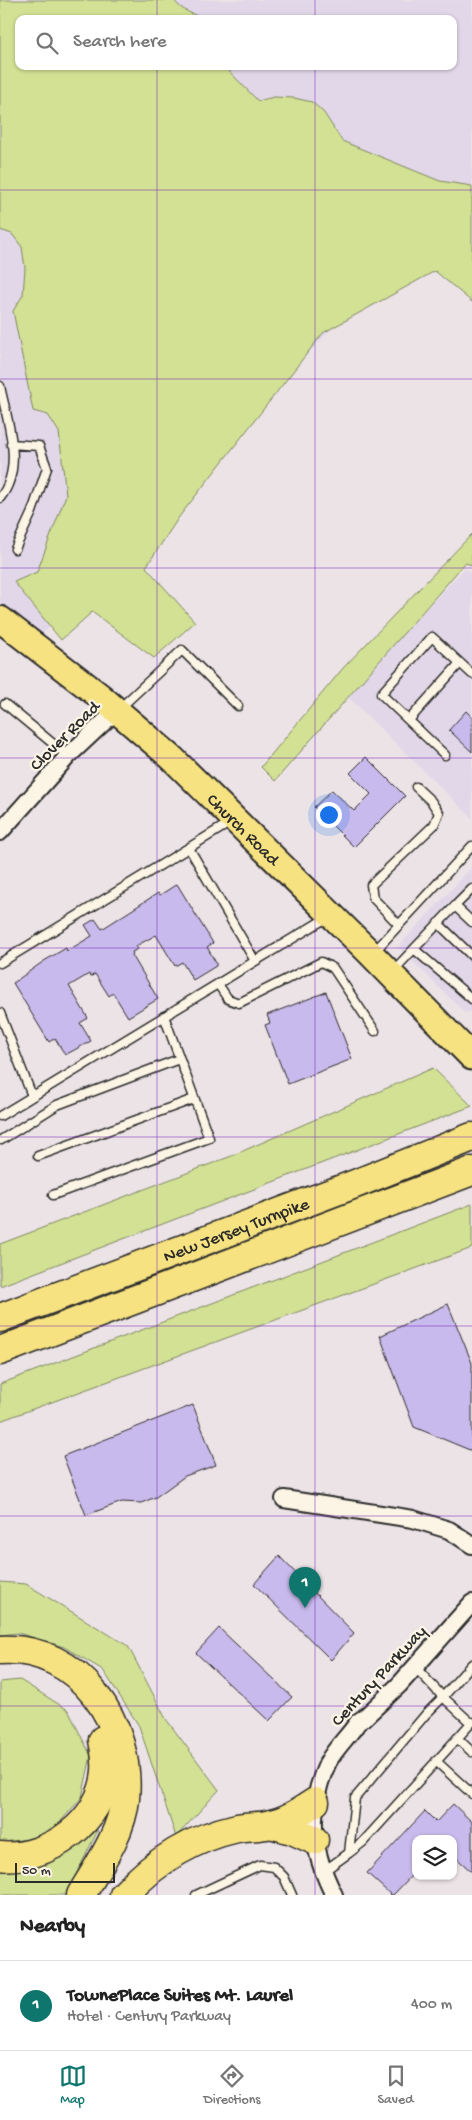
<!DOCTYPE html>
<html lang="en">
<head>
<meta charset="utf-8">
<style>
  body { margin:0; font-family:"Gochi Hand",sans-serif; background:#f6f6f6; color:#222 }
  .controls { position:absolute; right:15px; bottom:15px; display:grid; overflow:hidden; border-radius:10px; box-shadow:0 1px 4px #0004 }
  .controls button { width:45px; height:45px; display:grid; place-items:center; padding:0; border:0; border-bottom:1px solid #e0e0e0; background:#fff; color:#222; font:25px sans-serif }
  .scale { position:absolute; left:15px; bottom:12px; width:100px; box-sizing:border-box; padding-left:5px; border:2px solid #2b2b2b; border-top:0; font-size:14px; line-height:18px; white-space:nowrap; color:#2b2b2b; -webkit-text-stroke:4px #fcf5e5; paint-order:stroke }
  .you { position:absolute; left:328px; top:814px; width:18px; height:18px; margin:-12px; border:4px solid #fff; border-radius:50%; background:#1a73e8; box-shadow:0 0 0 8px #1a73e833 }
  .badge { display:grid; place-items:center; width:32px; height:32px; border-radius:50%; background:#0f766e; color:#fff; font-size:16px; font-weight:700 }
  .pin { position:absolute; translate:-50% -41px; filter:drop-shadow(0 1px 2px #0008) }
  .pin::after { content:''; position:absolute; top:26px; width:18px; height:15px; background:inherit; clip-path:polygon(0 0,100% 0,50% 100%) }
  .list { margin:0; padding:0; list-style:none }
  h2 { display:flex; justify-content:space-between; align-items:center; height:65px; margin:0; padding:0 20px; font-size:21px }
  h2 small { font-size:16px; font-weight:400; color:#767676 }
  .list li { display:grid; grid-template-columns:32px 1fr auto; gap:15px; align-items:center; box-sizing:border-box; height:90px; padding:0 20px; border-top:1px solid #e0e0e0 }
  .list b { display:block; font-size:19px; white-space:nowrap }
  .list p { margin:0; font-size:16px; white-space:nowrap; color:#767676 }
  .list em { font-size:16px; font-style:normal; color:#767676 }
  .icon { flex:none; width:28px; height:28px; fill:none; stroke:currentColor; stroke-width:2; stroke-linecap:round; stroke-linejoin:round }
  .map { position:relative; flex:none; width:472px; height:1895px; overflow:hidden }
  .search { position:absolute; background:#fff; box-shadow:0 1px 4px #0004; left:15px; right:15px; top:15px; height:55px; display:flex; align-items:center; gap:12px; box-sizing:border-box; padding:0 18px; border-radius:10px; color:#767676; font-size:19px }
  .sheet { height:155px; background:#fff }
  nav { display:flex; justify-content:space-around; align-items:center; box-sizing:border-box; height:70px; border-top:1px solid #e0e0e0; background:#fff; font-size:14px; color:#767676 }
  nav a { display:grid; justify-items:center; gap:2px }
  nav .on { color:#0f766e }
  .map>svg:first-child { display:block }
  .built { fill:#e1d7e8; fill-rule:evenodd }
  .green { fill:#d2e194; stroke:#7e8660 }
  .building { fill:#c8baec; stroke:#2b2b2b }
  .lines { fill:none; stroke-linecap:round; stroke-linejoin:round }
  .lane-casing { stroke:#2b2b2b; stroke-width:11 }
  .street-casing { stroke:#2b2b2b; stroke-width:20 }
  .primary-casing { stroke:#2b2b2b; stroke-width:29 }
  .highway-casing { stroke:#2b2b2b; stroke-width:31 }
  .lane { stroke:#fcf5e5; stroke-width:8 }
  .street { stroke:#fcf5e5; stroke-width:16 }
  .primary { stroke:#f7e281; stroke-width:25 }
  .highway { stroke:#f7e281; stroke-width:28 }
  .grid { fill:none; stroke:#7b2cbf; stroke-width:1; stroke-opacity:0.55 }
  .labels { text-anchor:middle; stroke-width:4.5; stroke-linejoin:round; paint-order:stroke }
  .street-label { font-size:18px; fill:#2b2b2b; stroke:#fcf5e5 }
</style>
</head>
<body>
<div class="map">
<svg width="472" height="1895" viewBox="0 0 472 1895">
  <rect width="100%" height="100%" fill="#ece3e7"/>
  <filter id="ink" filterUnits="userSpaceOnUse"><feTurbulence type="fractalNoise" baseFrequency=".02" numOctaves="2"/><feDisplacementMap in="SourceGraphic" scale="10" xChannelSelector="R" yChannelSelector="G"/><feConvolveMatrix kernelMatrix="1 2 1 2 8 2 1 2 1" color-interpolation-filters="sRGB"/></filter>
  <g filter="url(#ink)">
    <path class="built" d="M0 0H472V279L405 251 41 636 0 603ZM19 19H453V66H19Z
      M465 568 472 575V818L345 694Z
      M472 867V1011L465 1013 398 947Z"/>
    <path class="green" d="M0 0H174C181 11 194 14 204 19H19V66H227V69L258 101 274 97 294 98 312 102 324 113 342 141 440 181 472 186V302L435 271 323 333 179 517 146 567 195 622 154 658 92 612 61 640 14 582 37 572 66 495 59 432 48 415 33 411 13 311 23 295 25 268 22 247 12 234 0 230Z
      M472 534V565L465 563 275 781 261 767 344 667Z
      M433 1068 472 1106 0 1286V1244L229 1157Z
      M472 1204V1248L0 1421V1384Z
      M0 1582 26 1584 128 1646 166 1719 219 1790 176 1837 139 1726 103 1670 64 1647 18 1633 0 1635Z
      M20 1680 68 1710 91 1756 82 1797 48 1836 0 1846V1682Z
      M98 1830 66 1895H0V1869L48 1864Z"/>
    <path class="building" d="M466 711 472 717V752L449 730Z
      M366 757 405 796 354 847 314 807 332 790 354 811 371 794 350 773Z
      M177 884 213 943 207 947 216 963V966L193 980 182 962 175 966 156 935 136 946 138 949 132 952 133 954 132 955 158 999 128 1017 113 993 109 996 95 974 90 977 89 974 69 986 88 1018 80 1023 91 1041 65 1055 55 1038 49 1042 13 983 44 961 66 948 67 951 92 936 85 925 95 919 102 929 158 893 160 895Z
      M326 992 352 1059 288 1084 265 1025 270 1023 267 1015Z
      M448 1304 472 1363V1451L414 1427 380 1336Z
      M193 1405 216 1465 185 1476 156 1497 141 1503 122 1502 86 1515 63 1456Z
      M279 1556 354 1633 331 1660 254 1584Z
      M219 1628 292 1697 269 1721 196 1653Z
      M453 1804 472 1822V1872L453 1855V1839H416V1871L393 1895H391L367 1873 425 1811 436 1822Z"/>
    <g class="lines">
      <defs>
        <path id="lane" d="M0 386C7 421 25 467 0 498
          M11 444 39 446 47 468 32 512 15 549
          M5 704 68 756
          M119 709 182 650 238 706
          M409 720 460 663
          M445 755 381 694 432 637 472 674
          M189 848 255 961
          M455 906 472 889
          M438 923 472 956
          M399 925 373 898 371 885 434 825 439 813 431 801 416 787
          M414 949 472 999
          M373 953 472 846
          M0 963 231 822
          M392 972 455 906 472 922
          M218 984 228 999 239 1003 321 962 333 968 375 1031
          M0 1013 32 1096
          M0 1116 328 917
          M1 1140 57 1105 179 1059
          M38 1156 194 1099
          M53 1195 209 1138 164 1016
          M471 1723 443 1697 472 1664
          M457 1738 472 1752
          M436 1761 472 1794
          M349 1853 363 1842 472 1722
          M324 1871 349 1853 355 1798 426 1714 443 1697 415 1667
          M196 1895 260 1865 274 1867 284 1877 292 1895"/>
        <path id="street" d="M0 832 68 756 117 710
          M284 1499 413 1519 449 1530 472 1545
          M334 1895C311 1850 306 1809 328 1762 336 1747 349 1736 358 1722L364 1718 399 1685 472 1603"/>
        <g id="primary">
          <path id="s1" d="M0 619 101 697 172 758 367 950 472 1057"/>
        </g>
        <g id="highway">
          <path id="s2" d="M0 1318 355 1184 472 1137"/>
          <path d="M0 1351 472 1171"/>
          <path d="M0 1650C80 1645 132 1724 125 1799 122 1833 98 1866 81 1895"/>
          <path d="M271 1824 292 1830 314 1840"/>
          <path d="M0 1856C48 1861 103 1821 106 1771 107 1761 105 1750 103 1740"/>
          <path d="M124 1895C154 1862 193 1838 237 1828 248 1826 260 1827 271 1824 287 1821 301 1811 315 1802"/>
        </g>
      </defs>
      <use href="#lane" class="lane-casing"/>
      <use href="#street" class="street-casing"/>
      <use href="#primary" class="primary-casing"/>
      <use href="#highway" class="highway-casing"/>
      <use href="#lane" class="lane"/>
      <use href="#street" class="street"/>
      <use href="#primary" class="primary"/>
      <use href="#highway" class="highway"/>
    </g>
  </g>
  <path class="grid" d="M157 0V19M315 0V19M157 66V1895M315 66V1895M0 190H472M0 379H472M0 568H472M0 758H472M0 948H472M0 1137H472M0 1326H472M0 1516H472M0 1706H472"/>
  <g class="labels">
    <g class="street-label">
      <text transform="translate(64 735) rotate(-45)" y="6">Clover Road</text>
      <text dy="6" stroke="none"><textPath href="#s1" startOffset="322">Church Road</textPath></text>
      <text dy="6" stroke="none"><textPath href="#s2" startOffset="252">New Jersey Turnpike</textPath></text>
      <text transform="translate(378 1675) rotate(-47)" y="6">Century Parkway</text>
    </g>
  </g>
</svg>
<div class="controls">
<button><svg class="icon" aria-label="layers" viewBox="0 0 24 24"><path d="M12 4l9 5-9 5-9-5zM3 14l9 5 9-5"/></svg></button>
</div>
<div class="scale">50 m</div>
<div class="you"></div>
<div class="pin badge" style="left:305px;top:1608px">1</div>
<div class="search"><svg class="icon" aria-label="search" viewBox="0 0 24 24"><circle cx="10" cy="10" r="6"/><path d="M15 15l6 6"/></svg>Search here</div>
</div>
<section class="sheet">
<h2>Nearby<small></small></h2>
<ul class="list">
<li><span class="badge">1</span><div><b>TownePlace Suites Mt. Laurel</b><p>Hotel · Century Parkway</p></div><em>400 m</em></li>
</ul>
</section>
<nav>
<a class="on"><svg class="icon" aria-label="map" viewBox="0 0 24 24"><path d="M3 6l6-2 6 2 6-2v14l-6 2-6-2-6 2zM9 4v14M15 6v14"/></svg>Map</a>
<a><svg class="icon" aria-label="directions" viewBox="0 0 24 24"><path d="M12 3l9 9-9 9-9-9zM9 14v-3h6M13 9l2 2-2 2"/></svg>Directions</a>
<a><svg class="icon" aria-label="saved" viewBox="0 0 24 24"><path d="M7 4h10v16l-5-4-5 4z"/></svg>Saved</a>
</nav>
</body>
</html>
